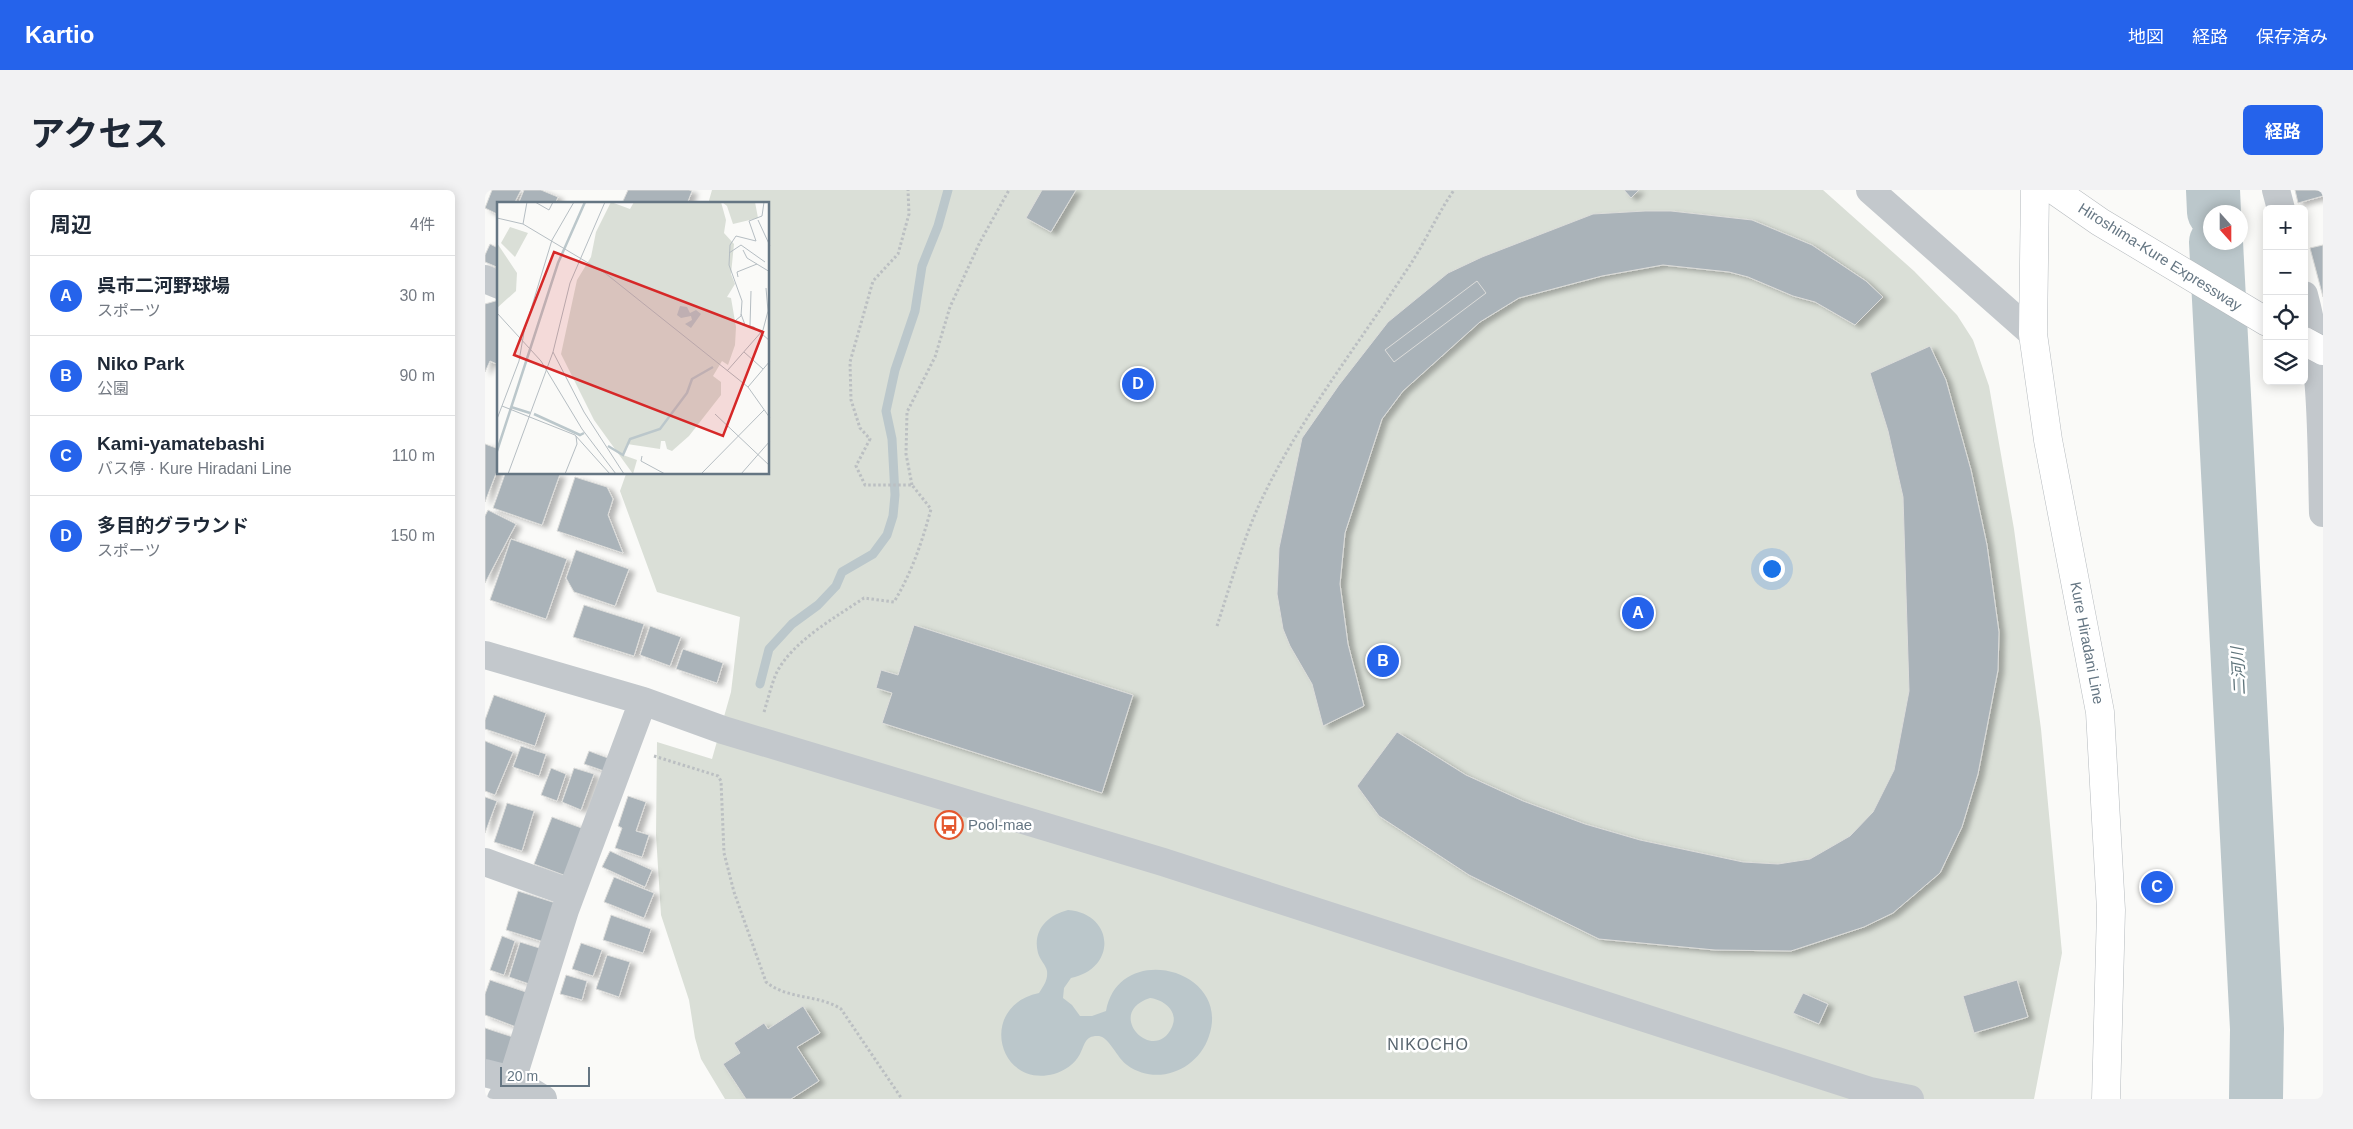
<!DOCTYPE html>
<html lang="ja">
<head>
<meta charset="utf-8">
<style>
  body { margin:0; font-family:Helvetica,"Noto Sans JP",sans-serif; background:#f2f2f3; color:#1f2937 }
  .controls { position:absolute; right:15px; top:15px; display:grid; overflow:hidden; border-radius:8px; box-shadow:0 2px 12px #0003 }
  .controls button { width:45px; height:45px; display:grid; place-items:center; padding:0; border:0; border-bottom:1px solid #e0e1e3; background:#fff; color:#1f2937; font:25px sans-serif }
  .compass { position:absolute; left:1718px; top:15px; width:45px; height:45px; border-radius:50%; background:#fff; box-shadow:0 2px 12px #0003; rotate:159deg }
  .scale { position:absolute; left:15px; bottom:12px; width:90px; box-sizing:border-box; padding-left:5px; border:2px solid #657683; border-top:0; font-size:14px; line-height:18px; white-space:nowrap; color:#657683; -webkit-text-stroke:4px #fff; paint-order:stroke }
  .you { position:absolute; left:1286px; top:378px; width:18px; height:18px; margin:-12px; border:4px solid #fff; border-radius:50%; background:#1a73e8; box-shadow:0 0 0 8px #1a73e833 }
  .badge { display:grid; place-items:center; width:32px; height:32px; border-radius:50%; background:#2563eb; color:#fff; font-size:16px; font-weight:700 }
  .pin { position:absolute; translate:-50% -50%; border:2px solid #fff; box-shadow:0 1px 5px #0006 }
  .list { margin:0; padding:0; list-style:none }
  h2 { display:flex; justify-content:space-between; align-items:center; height:65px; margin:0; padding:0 20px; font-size:21px }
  h2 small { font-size:16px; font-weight:400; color:#747a83 }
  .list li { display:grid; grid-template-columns:32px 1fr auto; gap:15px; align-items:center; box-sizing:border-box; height:80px; padding:0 20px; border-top:1px solid #e0e1e3 }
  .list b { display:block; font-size:19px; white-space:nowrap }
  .list p { margin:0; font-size:16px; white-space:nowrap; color:#747a83 }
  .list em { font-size:16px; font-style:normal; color:#747a83 }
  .icon { flex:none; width:28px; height:28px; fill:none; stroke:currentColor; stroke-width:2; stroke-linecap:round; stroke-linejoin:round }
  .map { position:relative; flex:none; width:1838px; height:909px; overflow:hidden; border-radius:8px }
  header { display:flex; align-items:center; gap:30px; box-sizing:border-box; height:70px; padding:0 25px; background:#2563eb; color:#fff }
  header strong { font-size:24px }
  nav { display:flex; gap:28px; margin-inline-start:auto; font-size:18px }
  .intro { display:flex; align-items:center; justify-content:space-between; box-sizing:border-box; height:120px; padding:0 30px }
  h1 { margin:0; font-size:35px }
  .button { padding:12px 22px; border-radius:8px; background:#2563eb; color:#fff; font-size:18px; font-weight:700 }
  main { display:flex; gap:30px; padding:0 30px }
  aside { flex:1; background:#fff; border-radius:8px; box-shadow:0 2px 12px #0003 }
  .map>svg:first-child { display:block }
  .green { fill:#dadfd7 }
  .water { fill:#bbc7cb; fill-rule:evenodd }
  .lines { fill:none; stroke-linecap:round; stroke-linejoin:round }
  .stream { stroke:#bbc7cb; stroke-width:9 }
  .river { stroke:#bbc7cb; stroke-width:54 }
  .building { fill:#aab3b9; stroke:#dcdcda; filter:url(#shadow) }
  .major-casing { stroke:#b5babe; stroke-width:29 }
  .highway-casing { stroke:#b4b9bd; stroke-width:29 }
  .path { stroke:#bbbfc2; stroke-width:3; stroke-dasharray:2.5 2.5; stroke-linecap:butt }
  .minor { stroke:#c3c8cc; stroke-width:28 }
  .major { stroke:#fff; stroke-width:28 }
  .highway { stroke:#fff; stroke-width:28 }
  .highway-bridge-casing { stroke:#b4b9bd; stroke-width:29; stroke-linecap:butt }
  .highway-bridge { stroke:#fff; stroke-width:28 }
  .labels { text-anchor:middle; stroke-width:5; stroke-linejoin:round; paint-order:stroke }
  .street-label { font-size:15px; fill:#657683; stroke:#fff }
  .poi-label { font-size:15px; fill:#657683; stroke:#fff; text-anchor:start }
  .water-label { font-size:16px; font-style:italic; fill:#60757c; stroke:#fff }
  .neighbourhood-label { font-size:16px; letter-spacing:1px; fill:#57646e; stroke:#fff }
  .inset-river { fill:none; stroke:#bbc7cb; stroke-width:2.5 }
  .inset-road { fill:none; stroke:#b5bdc2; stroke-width:1 }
  .view { fill:#d62828; fill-opacity:0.15; stroke:#d62828; stroke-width:2.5 }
  .inset-edge { fill:none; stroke:#657683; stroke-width:2.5 }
</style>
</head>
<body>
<header>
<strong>Kartio</strong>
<nav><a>地図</a><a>経路</a><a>保存済み</a></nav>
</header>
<div class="intro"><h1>アクセス</h1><a class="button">経路</a></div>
<main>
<aside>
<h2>周辺<small>4件</small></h2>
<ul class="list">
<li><span class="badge">A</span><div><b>呉市二河野球場</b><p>スポーツ</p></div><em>30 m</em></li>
<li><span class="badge">B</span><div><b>Niko Park</b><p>公園</p></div><em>90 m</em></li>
<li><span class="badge">C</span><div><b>Kami-yamatebashi</b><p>バス停 · Kure Hiradani Line</p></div><em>110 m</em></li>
<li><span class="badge">D</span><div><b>多目的グラウンド</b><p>スポーツ</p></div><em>150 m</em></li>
</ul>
</aside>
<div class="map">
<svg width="1838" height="909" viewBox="0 0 1838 909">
  <defs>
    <filter id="shadow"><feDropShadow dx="5.5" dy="3" stdDeviation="2.5" flood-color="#0004"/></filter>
  </defs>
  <rect width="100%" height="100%" fill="#fafaf8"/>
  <path class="green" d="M227 0H1338L1429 81 1472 125 1488 150 1504 196 1529 339 1556 539 1577 763 1549 909H240L216 869 210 848 204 810 176 725 171 645 172 552 227 569 246 502 255 427 172 402 135 301 141 284H284V14H223Z"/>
  <path class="water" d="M583 720C630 724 632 779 586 788L579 798 578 808 587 815 595 826H607L621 821C634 750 747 779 724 846 713 880 672 897 642 875 632 868 624 847 614 846 600 845 600 854 595 864 590 874 579 881 569 884 513 899 492 816 554 803 559 795 563 790 562 781 561 775 555 770 553 763 547 740 563 725 583 720ZM665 808C679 810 694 821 687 837 669 876 618 823 665 808Z"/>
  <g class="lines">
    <path class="stream" d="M275 494 284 459 307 434 333 415 351 396 357 382 388 364 402 345 408 326 410 305 407 249 401 221 410 180 430 121 437 76 453 36 463 0"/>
    <path class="river" d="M1728 0 1729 22
      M1731 52 1772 839 1771 909"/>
  </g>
  <path class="building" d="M7 0H36L29 14H14V25L0 18Z
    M39 0H56L73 7 70 14H38L34 12Z
    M143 0H204L207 1 202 14H145L138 11Z
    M557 0H591L566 42 541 28Z
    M1139 0H1154L1146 8Z
    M1810 0H1838V6L1813 13Z
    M1160 21H1186L1267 30 1327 55 1381 91 1398 107 1370 135 1330 112 1308 106 1263 87 1244 82 1178 75 1117 86 1034 108 995 132 918 201 897 229 860 343 855 394 863 454 879 516 838 536 827 494 805 456 798 439 792 404 794 358 817 248 854 195 903 132 963 83 997 67 1108 24Z
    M14 51V78L0 72V65L5 54 11 57Z
    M1838 55V107L1825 58Z
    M992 91 1001 103 909 172 900 160Z
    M14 110V175L5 171 0 182V114Z
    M1445 156 1461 190 1486 280 1502 355 1514 442 1513 480 1493 584 1477 637 1455 683 1408 723 1379 737 1306 761 1230 760 1114 749 984 685 894 626 872 596 912 542 981 585 1038 611 1100 634 1155 650 1258 672 1293 674 1325 669 1365 646 1388 622 1409 580 1424 501 1418 307 1403 241 1385 183Z
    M0 254 14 259V276L0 312Z
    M20 284H75L57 335 8 318Z
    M90 287 122 297 128 309 123 325 138 363 72 341Z
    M3 320 31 334 0 393V326Z
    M26 349 82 369 61 429 5 410Z
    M91 360 144 379 130 416 89 402 81 388Z
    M99 415 159 434 149 466 88 447Z
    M429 435 648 505 617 603 397 533 407 503 391 498 396 480 413 485Z
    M165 436 196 447 185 476 155 465Z
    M198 459 238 473 232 493 191 479Z
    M9 505 61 523 50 556 0 539V530Z
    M0 551 28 562 10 605 0 601Z
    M36 556 61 564 54 586 28 577Z
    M104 561 123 568 119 581 99 574Z
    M66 578 81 584 72 611 56 605Z
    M89 578 109 584 96 620 77 612Z
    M143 606 161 612 151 641 164 645 157 667 130 658 137 638 133 636Z
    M0 607 12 611 0 643Z
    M22 613 49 621 37 661 9 652Z
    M67 627 102 640 84 687 49 674Z
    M125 661 167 680 160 697 117 677Z
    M129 687 169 703 159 728 119 712Z
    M33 701 77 715 65 754 21 740Z
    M126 725 166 739 158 763 118 750Z
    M17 746 30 751 19 785 5 780Z
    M35 752 61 760 50 796 24 787Z
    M96 753 117 760 108 786 87 779Z
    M122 765 145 772 134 807 111 799Z
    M81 785 102 791 97 810 75 804Z
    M5 790 44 803 31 837 0 825V804Z
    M1532 790 1543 827 1489 843 1478 806Z
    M1318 803 1343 814 1334 834 1308 823Z
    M318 816 335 843 312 857 334 891 306 909H261L238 874 255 863 249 853 279 833 283 839Z
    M0 838 28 847 18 880 0 874Z"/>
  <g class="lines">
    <defs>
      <path id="major" d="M1550 0 1548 144 1563 250 1615 522 1626 720 1621 909"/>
      <path id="highway" d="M1569 0 1615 32 1782 132"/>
    </defs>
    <use href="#major" class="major-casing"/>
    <use href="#highway" class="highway-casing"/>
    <path class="path" d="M427 295 421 264 422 222 450 167 465 117 495 52 524 0
      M732 436C745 396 757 353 774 315 813 231 871 158 921 81 939 55 951 26 969 0
      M279 522C283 509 286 496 291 484 306 452 351 427 379 408L409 412C427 382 437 352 446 319L427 295H380L371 276 385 249 375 238 366 210 365 172 388 91 413 64 424 24 423 0
      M169 566 233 586 236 591 239 663 249 702 281 792C303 810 333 804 356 819L417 909"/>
    <path class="minor" d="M1385 0 1548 144
      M1791 0 1796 19
      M0 89 14 95
      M1819 105C1838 175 1836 250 1838 323
      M0 465 158 511 238 540 678 672 1385 901 1425 909
      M0 672 86 703
      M0 883 27 890 58 909
      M16 909 27 890 80 720 158 511"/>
    <use href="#major" class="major"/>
    <use href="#highway" class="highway"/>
    <defs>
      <path id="highway-bridge" d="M1819 151 1838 161"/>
    </defs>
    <use href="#highway-bridge" class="highway-bridge-casing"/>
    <use href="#highway-bridge" class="highway-bridge"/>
  </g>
  <defs>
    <symbol id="bus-ring" viewBox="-11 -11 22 22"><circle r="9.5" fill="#fff" stroke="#e4572e" stroke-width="1.5"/><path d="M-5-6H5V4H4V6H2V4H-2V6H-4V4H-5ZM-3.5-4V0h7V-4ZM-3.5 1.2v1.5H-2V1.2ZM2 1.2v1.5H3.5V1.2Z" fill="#e4572e"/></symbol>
  </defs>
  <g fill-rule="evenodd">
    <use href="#bus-ring" x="448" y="619" width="32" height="32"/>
  </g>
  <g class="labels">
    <g class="street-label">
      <text transform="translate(1675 67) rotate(32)" y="5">Hiroshima-Kure Expressway</text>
      <text transform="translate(1602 453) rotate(79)" y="5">Kure Hiradani Line</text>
    </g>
    <g class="poi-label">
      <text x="483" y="640">Pool-mae</text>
    </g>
    <g class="water-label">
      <text transform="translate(1753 481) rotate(-93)" y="6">二河川</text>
    </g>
    <g class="neighbourhood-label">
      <text x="943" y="860">NIKOCHO</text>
    </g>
  </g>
  <g transform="translate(12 12)">
    <rect width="272" height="272" fill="#fafaf8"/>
    <path d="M114 0 133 7 137 0H224L229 18 227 31 237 42 234 72 238 82 230 95 234 96 239 125 238 143 231 163 225 159 216 174 224 180V193L192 234 175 249 170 247 168 239H164L163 247 130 242 126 253 140 258 136 272 97 218 64 152 80 78 94 55 99 30ZM225 0H258L261 16 236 22 230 4ZM13 25 31 31 18 55 4 41ZM0 41 20 71 19 89 0 106Z" fill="#dadfd7"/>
    <path d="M183 104 190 105 193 111 199 108 204 112 194 126 188 122 195 118 194 114 184 116 180 113Z" fill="#bbc7cb"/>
    <path class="inset-river" d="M14 205 33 211M37 212 83 233 87 231M111 244 126 253 133 237 163 227 190 191 195 177 216 165M0 249 61 61 88 0"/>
    <path class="inset-road" d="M38 0 52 8 56 0M0 16 26 22 108 71 251 185 273 216M261 18 273 44M26 22 30 0M246 48 250 56 273 70M232 51 244 43 268 60M241 75 240 70 260 62M0 111 44 159 85 227 119 272M244 112 248 123 257 125 273 139M239 118 244 114 245 99 232 63 233 43 239 34 259 39 252 19 265 14 267 0M253 124 254 89M56 150 87 210 127 272M247 150 266 167M230 169 266 128 271 109 269 86M251 185 273 159M5 204 78 233 113 272M218 212 273 264M0 217 22 159 27 130 55 38 77 0M145 254 144 259 168 272M11 272 56 150 73 81 108 0M68 272 80 242 79 234M204 272 267 208M244 272 273 239"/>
    <path class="view" d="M57 50 266 130 226 234 17 153Z"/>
    <rect width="272" height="272" class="inset-edge"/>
  </g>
</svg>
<div class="controls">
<button>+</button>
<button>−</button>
<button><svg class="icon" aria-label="locate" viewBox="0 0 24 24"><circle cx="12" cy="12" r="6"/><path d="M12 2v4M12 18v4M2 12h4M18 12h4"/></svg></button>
<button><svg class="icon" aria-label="layers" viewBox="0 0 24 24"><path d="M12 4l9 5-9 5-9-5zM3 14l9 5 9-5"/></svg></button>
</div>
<svg class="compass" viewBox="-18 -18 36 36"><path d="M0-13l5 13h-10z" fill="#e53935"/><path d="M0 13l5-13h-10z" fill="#747a83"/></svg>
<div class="scale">20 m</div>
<div class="you"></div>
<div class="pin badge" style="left:1153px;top:423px">A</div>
<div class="pin badge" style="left:898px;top:471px">B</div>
<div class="pin badge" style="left:1672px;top:697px">C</div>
<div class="pin badge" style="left:653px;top:194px">D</div>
</div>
</main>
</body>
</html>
